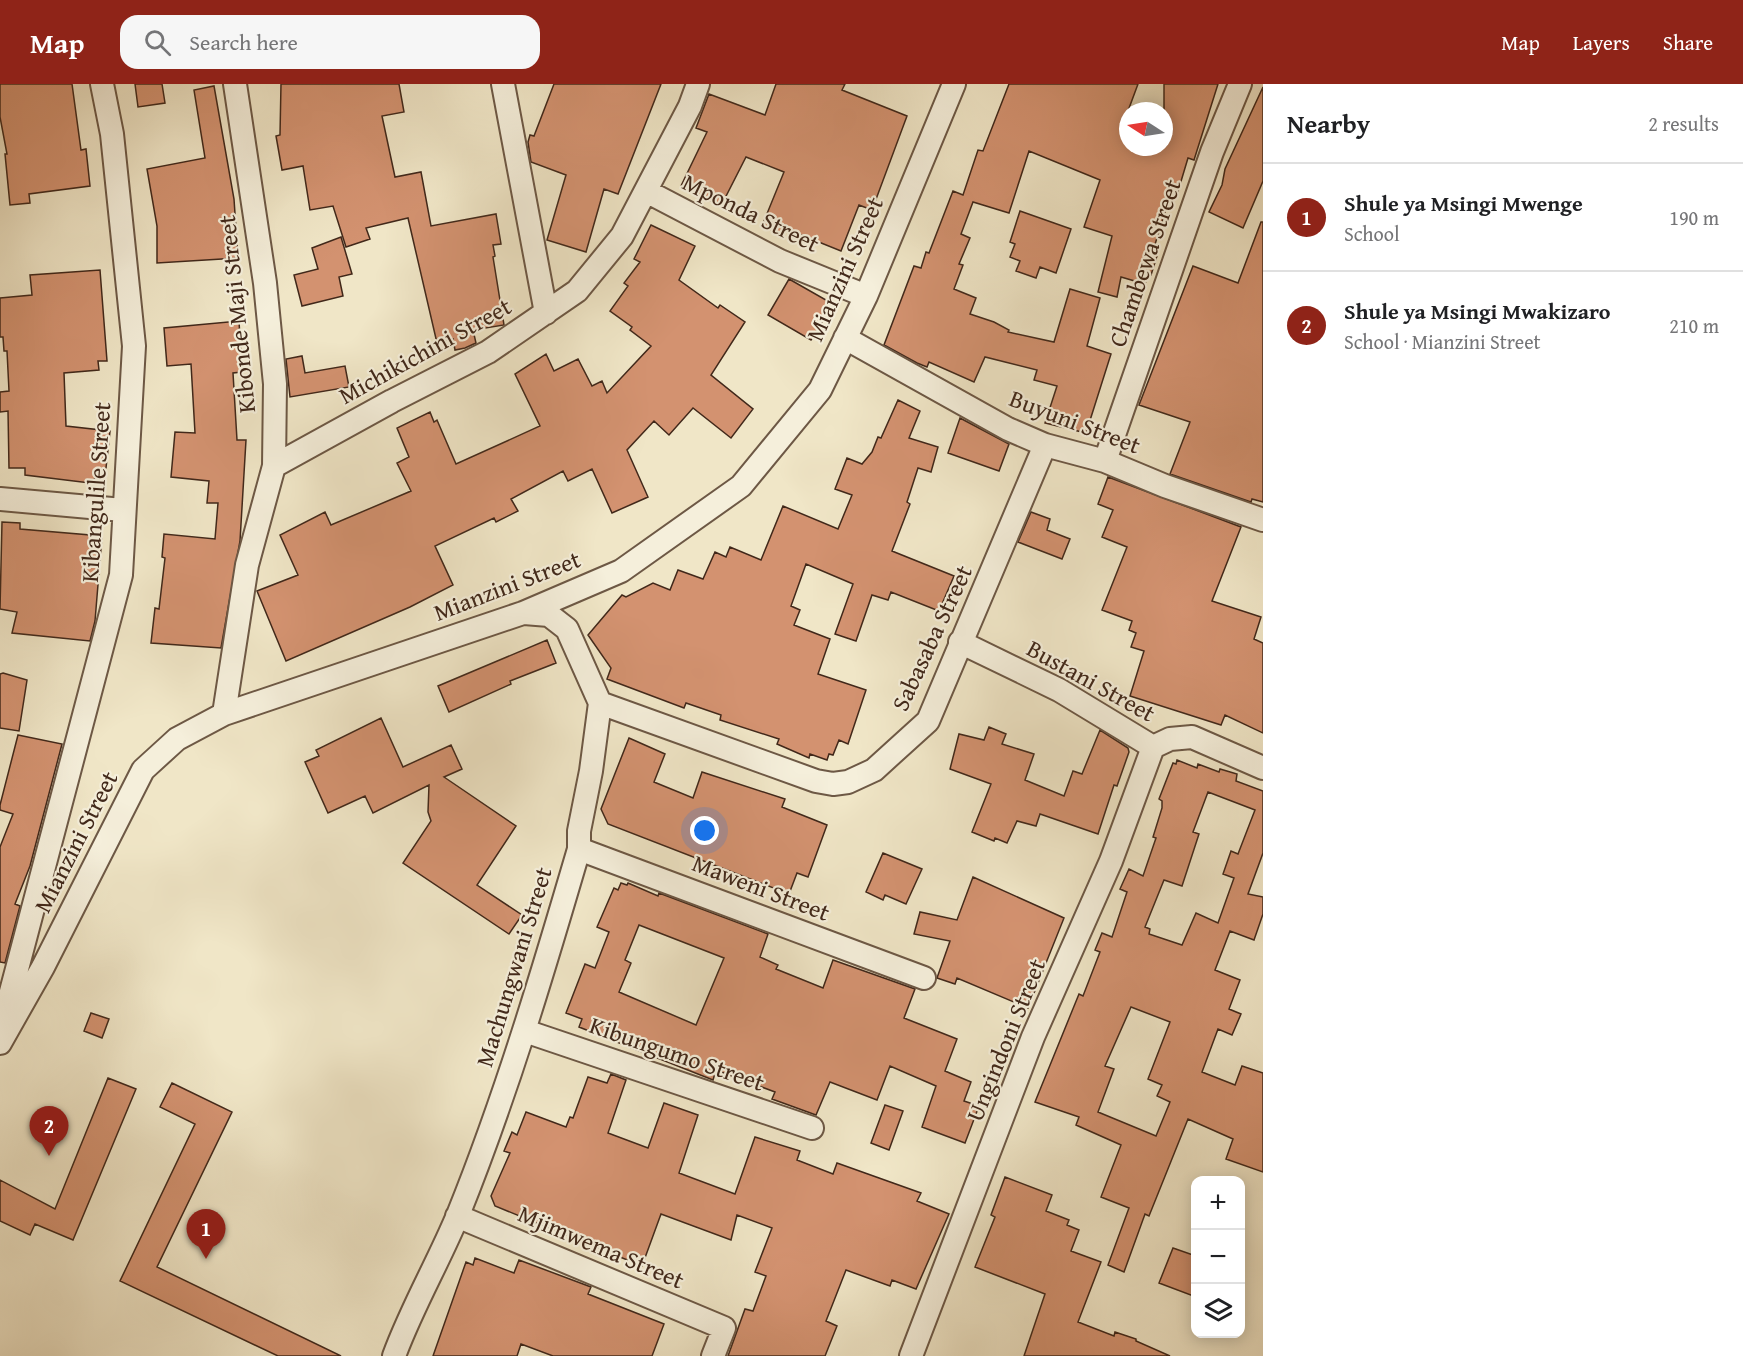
<!DOCTYPE html>
<html lang="en">
<head>
<meta charset="utf-8">
<style>
  body { margin:0; font-family:"Gentium Book Plus",serif; background:#f6f6f6; color:#202124 }
  .controls { position:absolute; right:18px; bottom:18px; display:grid; overflow:hidden; border-radius:12px; box-shadow:0 3px 15px #0003 }
  .controls button { width:54px; height:54px; display:grid; place-items:center; padding:0; border:0; border-bottom:2px solid #e0e0e0; background:#fff; color:#202124; font:30px sans-serif }
  .compass { position:absolute; left:1119px; top:18px; width:54px; height:54px; border-radius:50%; background:#fff; box-shadow:0 3px 15px #0003; rotate:282deg }
  .you { position:absolute; left:705px; top:747px; width:21px; height:21px; margin:-15px; border:4px solid #fff; border-radius:50%; background:#1a73e8; box-shadow:0 0 0 9px #1a73e833 }
  .badge { display:grid; place-items:center; width:39px; height:39px; border-radius:50%; background:#8f2418; color:#fff; font-size:20px; font-weight:700 }
  .pin { position:absolute; translate:-50% -50px; filter:drop-shadow(0 2px 3px #0008) }
  .pin::after { content:''; position:absolute; top:32px; width:21px; height:18px; background:inherit; clip-path:polygon(0 0,100% 0,50% 100%) }
  .list { margin:0; padding:0; list-style:none }
  h2 { display:flex; justify-content:space-between; align-items:center; height:78px; margin:0; padding:0 24px; font-size:26px }
  h2 small { font-size:20px; font-weight:400; color:#757577 }
  .list li { display:grid; grid-template-columns:39px 1fr auto; gap:18px; align-items:center; box-sizing:border-box; height:108px; padding:0 24px; border-top:2px solid #e0e0e0 }
  .list b { display:block; font-size:22px; white-space:nowrap }
  .list p { margin:0; font-size:20px; white-space:nowrap; color:#757577 }
  .list em { font-size:20px; font-style:normal; color:#757577 }
  .icon { flex:none; width:33px; height:33px; fill:none; stroke:currentColor; stroke-width:2; stroke-linecap:round; stroke-linejoin:round }
  .map { position:relative; flex:none; width:1263px; height:1272px; overflow:hidden }
  header { display:flex; align-items:center; gap:36px; box-sizing:border-box; height:84px; padding:0 30px; background:#8f2418; color:#fff }
  header strong { font-size:28px }
  nav { display:flex; gap:33px; margin-inline-start:auto; font-size:21px }
  .search { width:420px; height:54px; background:#f6f6f6; display:flex; align-items:center; gap:15px; box-sizing:border-box; padding:0 21px; border-radius:18px; color:#757577; font-size:22px }
  main { display:flex }
  aside { flex:1; background:#fff }
  .map>svg:first-child { display:block }
  .building { fill:#d39270; stroke:#41281a; stroke-width:1.5; fill-rule:evenodd }
  .lines { fill:none; stroke-linecap:round; stroke-linejoin:round }
  .street-casing { stroke:#6d5845; stroke-width:26 }
  .street { stroke:#f5efdb; stroke-width:22 }
  .labels { text-anchor:middle; stroke-width:4.5; stroke-linejoin:round; paint-order:stroke }
  .street-label { font-size:24px; fill:#41281a; stroke:#f5efdb }
</style>
</head>
<body>
<header>
<strong>Map</strong>
<div class="search"><svg class="icon" aria-label="search" viewBox="0 0 24 24"><circle cx="10" cy="10" r="6"/><path d="M15 15l6 6"/></svg>Search here</div>
<nav><a>Map</a><a>Layers</a><a>Share</a></nav>
</header>
<main>
<div class="map">
<svg width="1263" height="1272" viewBox="0 0 1263 1272">
  <rect width="100%" height="100%" fill="#f0e6c7"/>
  <filter id="stains"><feTurbulence type="fractalNoise" baseFrequency=".00333" numOctaves="4"/><feColorMatrix values="0 0 0 0 .2 0 0 0 0 .09 0 0 0 0 .02 0 0 0 .5 -.17"/></filter>
  <radialGradient id="worn" r=".72"><stop offset=".6" stop-color="#630" stop-opacity="0"/><stop offset="1" stop-color="#630" stop-opacity=".3"/></radialGradient>
  <path class="building" d="M0 0H72L81 66 86 65 90 102 29 110 30 119 10 121 5 70H7L0 33Z
    M135 0H162L165 19 138 23Z
    M281 0H399L404 28 382 32 395 93 421 88 431 142 496 130 501 160 493 161 495 172 493 173 504 241 473 246 476 259 465 264 455 266 453 255 437 259 408 134 366 144 370 155 346 163 333 122 310 126 303 82 282 86 276 52 280 51Z
    M554 0H661L618 110 604 105 586 168 547 156 566 91 531 78 528 58 530 51 534 52Z
    M776 0H845L842 6 907 32 872 126 859 121 841 167 784 144 781 150 762 142 784 88 746 73 721 122 681 102 707 48 696 44 709 10 765 31Z
    M1009 0H1138L1128 27V63H1164V0H1218L1194 76 1188 74 1176 114 1170 112 1152 170 1157 172 1151 191 1148 190 1145 200 1121 193 1117 213 1098 208 1112 152 1084 143 1100 96 1029 67 1009 129 973 118 961 150 970 154 959 180 963 181 954 205 976 214 970 230 994 238 1009 246 1008 248 1054 258 1070 205 1100 214 1087 262 1111 270 1086 349 1045 339 1057 302 1034 296 1037 286 985 273 974 298 929 278 927 283 917 279 884 261 914 182 921 184 926 168 929 169 953 107 963 111 978 66 983 67Z
    M214 2 234 115 238 174 157 179V142L147 85 205 74 194 6Z
    M1263 3V97L1243 144 1209 128 1222 101 1225 85Z
    M1020 127 1071 145 1056 189 1040 183 1036 194 1016 187 1020 177 1010 173 1015 160 1010 158Z
    M1261 138H1263V418L1252 415 1251 418 1170 390 1190 338 1139 321 1193 182 1238 199Z
    M651 141 695 162 679 196 718 224 720 221 745 238 711 291 753 325 731 354 693 324 669 351 654 337 627 366 648 413 612 429 592 385 568 397 563 387 511 415 518 427 496 438 494 434 435 462 453 501 410 523 286 577 257 507 298 491 280 451 325 428 331 441 411 407 397 379 409 373 397 344 430 328 434 338 437 336 456 380 540 342 515 290 546 270 554 287 578 275 592 302 602 297 607 309 651 262 630 246 632 243 610 227 628 202 624 199 640 178 634 175Z
    M341 153 352 190 339 193 343 212 302 222 294 191 318 185 312 164Z
    M100 186 107 277H98L99 286 64 289 66 342 110 347 106 384 90 399 25 391V384H9L8 327 0 328V308L9 307 7 267H4L3 253H0V214L32 211 30 191Z
    M789 195 833 220 811 256 768 231Z
    M239 237 242 288 233 289 237 356H246L240 457 221 564 151 559 155 524 159 525 165 474 162 473 164 450 215 455 218 419H207L209 397 171 393 175 348 195 349 191 280 167 282 164 244Z
    M302 272 305 289 345 282 349 303 290 313 286 275Z
    M898 316 920 327 909 354 938 363 931 388 918 384 907 418 910 420 892 467 954 492 939 527 891 508 888 516 872 511 856 557 835 550 853 500 806 480 791 522 800 526 794 541 830 555 818 590 866 606 848 660 839 656 833 671 829 670 827 676 810 670 809 674 777 660 779 655 720 636 721 631 686 619 684 624 607 595 611 584 588 551 622 511 626 513 653 499 670 506 678 486 703 495 715 468 726 473 730 463 761 476 783 422 838 445 852 411 835 405 847 374 862 380 872 368 878 353 881 354Z
    M960 334 1009 360 999 387 948 369Z
    M1108 393 1241 443 1212 517 1261 533 1254 555 1263 559V649L1225 631 1221 641 1130 612 1144 567 1131 563 1136 549 1129 546 1132 537 1102 526 1127 463 1102 453 1113 426 1098 420Z
    M1031 428 1050 435 1047 446 1070 455 1062 475 1018 458Z
    M2 438 20 439V445L102 452 95 537 90 557 12 549 17 528 0 525Z
    M547 556 556 579 510 597 511 600 449 628 438 602Z
    M3 589 27 596 19 647 0 644V590Z
    M381 634 403 683 451 661 462 685 444 693 516 742 477 801 522 831 509 850 403 779 431 737 428 728 429 701 373 729 365 712 328 729 305 678 319 672 316 666Z
    M989 643 1006 650 1002 660 1034 670 1025 696 1064 712 1073 687 1082 690 1100 646 1128 664 1129 668 1117 702 1114 701 1098 750 1040 730 1036 742 1017 737 1007 759 995 754 994 757 972 748 991 700 950 685 959 650 984 656Z
    M18 651 62 660 30 782 15 820 20 822 5 879 0 878V763L13 730 0 726V721Z
    M629 654 665 670 654 698 693 714 702 688 785 715 782 723 827 741 808 793 797 789 789 810 608 740 601 725Z
    M1177 676 1197 684 1198 680 1219 688 1220 685 1237 690 1236 697 1263 707V769L1248 810 1263 813V830L1254 856 1230 847 1215 886 1240 896 1229 925 1241 930 1232 951 1218 945 1202 988 1235 1001 1242 982 1263 989V1088L1226 1075 1233 1055 1188 1035 1149 1132 1145 1130 1124 1188 1108 1181 1129 1124 1101 1113 1121 1061 1076 1041 1079 1033 1035 1018 1079 910 1083 912 1100 868 1095 866 1102 849 1112 853 1127 808 1120 805 1129 785 1143 792 1156 754 1153 753 1162 724V717L1159 715 1173 679 1176 680ZM1208 708 1255 726 1238 770 1231 767 1223 790 1234 794 1218 839 1196 829 1182 861 1149 850 1150 845 1145 843 1164 796 1182 802 1199 750 1193 748ZM1131 923 1170 938 1148 995 1162 1001 1157 1012 1170 1018 1156 1052 1098 1028 1114 985 1105 982Z
    M883 769 922 785 906 820 885 811 883 816 866 808Z
    M973 793 1064 834 1028 924 957 894 955 900 937 894 950 857 914 850 920 828 957 836Z
    M621 799 627 801 628 799 658 812 659 809 768 850 760 873 778 881 776 885 823 904 833 876 915 905 904 934 957 955 945 987 971 998 964 1017 979 1022 965 1059 922 1043 936 1002 890 982 877 1016 830 998 816 1031 772 1015 775 1008 716 986 713 996 579 943 582 935 566 929 585 880 595 884 609 848 597 843 614 804 618 806ZM639 841 724 874 696 941 619 908 631 879 625 876Z
    M91 929 109 935 102 954 84 947Z
    M611 990 626 996 608 1049 648 1064 664 1019 698 1031 679 1089 735 1110 755 1053 800 1067 797 1076 833 1090 837 1079 921 1109 917 1117 949 1130 916 1205 892 1196 890 1202 846 1186 826 1237 837 1242 825 1272H728L745 1225 753 1227 766 1192 755 1188 772 1144 737 1131 731 1156 661 1130 642 1182 495 1122 491 1112 510 1069 504 1067 512 1048 517 1051 526 1028 566 1043 570 1033 573 1034 588 993 607 999Z
    M108 994 136 1005 73 1156 35 1140 30 1151 0 1137V1096L55 1125Z
    M172 999 232 1028 157 1183 341 1272H278L120 1197 195 1040 160 1023Z
    M885 1021 903 1027 889 1066 871 1059Z
    M1005 1093 1052 1111 1046 1127 1069 1136 1067 1141 1079 1146 1071 1167 1101 1178 1078 1238 1114 1252 1115 1248 1136 1255V1257L1170 1272H1024L1045 1210 975 1183 995 1133 991 1131Z
    M1173 1164 1196 1172V1213L1159 1199Z
    M475 1174 514 1189 519 1176 591 1203 588 1210 664 1240 652 1272H553L521 1260 517 1272H433L466 1178 473 1181Z"/>
  <g class="lines">
    <defs>
      <path id="street" d="M503 0 546 229
        M646 107 780 177 866 212
        M845 254 1008 345 1045 361 1105 377 1165 402 1263 436
        M1105 377 1212 68 1240 0
        M274 382 392 317 488 268 577 207 622 152 690 22 698 0
        M0 415 123 426
        M960 558 1059 606 1153 663
        M600 619 816 697 833 700 848 698 874 686 928 637 1045 361
        M224 630 247 481 274 382 275 300 265 199 235 0
        M1153 663 1170 655 1192 653 1263 684
        M579 765 924 894
        M3 938 121 491 134 262 112 50 102 0
        M525 947 812 1044
        M0 959 43 883 143 686 177 655 224 630 523 529 621 487 741 402 820 306 866 212 954 0
        M457 1132 724 1244 713 1272
        M394 1272C412 1223 438 1179 458 1131 506 1012 543 888 579 765V747L591 687 600 619 567 545 549 531 524 529
        M911 1272 1033 953 1111 777 1153 663"/>
    </defs>
    <use href="#street" class="street-casing"/>
    <use href="#street" class="street"/>
  </g>
  <g class="labels">
    <g class="street-label">
      <text transform="translate(751 129) rotate(26)" y="8">Mponda Street</text>
      <text transform="translate(1145 179) rotate(-71)" y="8">Chambewa Street</text>
      <text transform="translate(845 185) rotate(-66)" y="8">Mianzini Street</text>
      <text transform="translate(237 230) rotate(-96)" y="8">Kibonde Maji Street</text>
      <text transform="translate(425 267) rotate(-29)" y="8">Michikichini Street</text>
      <text transform="translate(1075 338) rotate(21)" y="8">Buyuni Street</text>
      <text transform="translate(96 408) rotate(-86)" y="8">Kibangulile Street</text>
      <text transform="translate(507 502) rotate(-21)" y="8">Mianzini Street</text>
      <text transform="translate(932 554) rotate(-65)" y="8">Sabasaba Street</text>
      <text transform="translate(1091 597) rotate(29)" y="8">Bustani Street</text>
      <text transform="translate(76 758) rotate(-63)" y="8">Mianzini Street</text>
      <text transform="translate(761 804) rotate(21)" y="8">Maweni Street</text>
      <text transform="translate(514 883) rotate(-73)" y="8">Machungwani Street</text>
      <text transform="translate(1006 956) rotate(-68)" y="8">Ungindoni Street</text>
      <text transform="translate(677 970) rotate(19)" y="8">Kibungumo Street</text>
      <text transform="translate(601 1163) rotate(23)" y="8">Mjimwema Street</text>
    </g>
  </g>
  <rect width="100%" height="100%" filter="url(#stains)"/>
  <rect width="100%" height="100%" fill="url(#worn)"/>
</svg>
<div class="controls">
<button>+</button>
<button>−</button>
<button><svg class="icon" aria-label="layers" viewBox="0 0 24 24"><path d="M12 4l9 5-9 5-9-5zM3 14l9 5 9-5"/></svg></button>
</div>
<svg class="compass" viewBox="-18 -18 36 36"><path d="M0-13l5 13h-10z" fill="#e53935"/><path d="M0 13l5-13h-10z" fill="#757577"/></svg>
<div class="you"></div>
<div class="pin badge" style="left:206px;top:1175px">1</div>
<div class="pin badge" style="left:49px;top:1072px">2</div>
</div>
<aside>
<h2>Nearby<small>2 results</small></h2>
<ul class="list">
<li><span class="badge">1</span><div><b>Shule ya Msingi Mwenge</b><p>School</p></div><em>190 m</em></li>
<li><span class="badge">2</span><div><b>Shule ya Msingi Mwakizaro</b><p>School · Mianzini Street</p></div><em>210 m</em></li>
</ul>
</aside>
</main>
</body>
</html>
